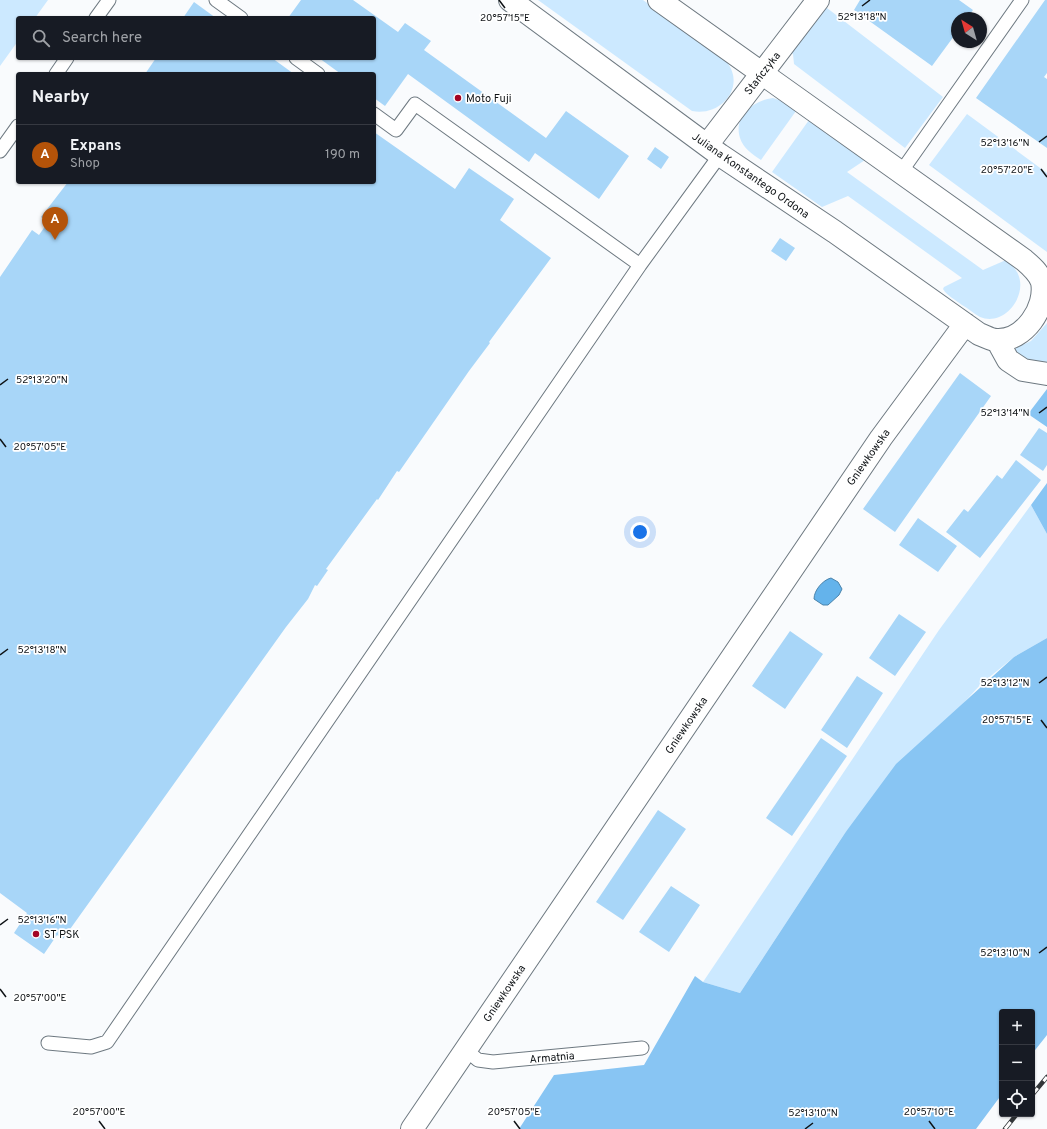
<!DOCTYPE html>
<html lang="en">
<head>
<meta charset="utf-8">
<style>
  body { margin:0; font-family:Overpass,sans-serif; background:#242831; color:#f1f3f6 }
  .controls { position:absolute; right:12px; bottom:12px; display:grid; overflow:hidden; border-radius:4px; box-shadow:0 1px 3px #0004 }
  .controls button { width:36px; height:36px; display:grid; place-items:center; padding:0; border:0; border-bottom:1px solid #363941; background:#171b24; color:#f1f3f6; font:20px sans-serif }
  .compass { position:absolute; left:951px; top:12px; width:36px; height:36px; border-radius:50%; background:#171b24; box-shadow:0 1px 3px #0004; rotate:323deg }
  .you { position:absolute; left:640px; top:532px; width:14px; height:14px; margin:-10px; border:3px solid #fff; border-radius:50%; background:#1a73e8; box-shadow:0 0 0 6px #1a73e833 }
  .badge { display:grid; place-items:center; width:26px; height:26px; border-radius:50%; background:#b45309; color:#fff; font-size:13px; font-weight:700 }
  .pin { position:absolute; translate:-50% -33px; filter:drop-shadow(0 1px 2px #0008) }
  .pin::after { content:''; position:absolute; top:21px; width:14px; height:12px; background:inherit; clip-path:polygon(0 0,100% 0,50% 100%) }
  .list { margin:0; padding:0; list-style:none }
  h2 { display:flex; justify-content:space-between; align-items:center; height:52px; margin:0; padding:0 16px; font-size:17px }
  h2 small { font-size:13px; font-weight:400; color:#9ea1a6 }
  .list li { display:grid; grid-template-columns:26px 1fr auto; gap:12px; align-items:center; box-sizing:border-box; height:60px; padding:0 16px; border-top:1px solid #363941 }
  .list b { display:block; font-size:15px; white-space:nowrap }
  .list p { margin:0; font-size:13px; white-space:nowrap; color:#9ea1a6 }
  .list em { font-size:13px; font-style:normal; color:#9ea1a6 }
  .icon { flex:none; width:22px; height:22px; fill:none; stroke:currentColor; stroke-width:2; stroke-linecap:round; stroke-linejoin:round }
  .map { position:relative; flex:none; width:1047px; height:1129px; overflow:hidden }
  .search { position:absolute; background:#171b24; box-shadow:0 1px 3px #0004; left:16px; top:16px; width:360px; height:44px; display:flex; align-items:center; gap:10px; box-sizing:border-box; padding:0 14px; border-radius:4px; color:#9ea1a6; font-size:15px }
  .panel { position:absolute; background:#171b24; box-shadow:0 1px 3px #0004; left:16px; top:72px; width:360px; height:112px; border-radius:4px }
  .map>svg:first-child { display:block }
  .green { fill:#cce9ff }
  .forest { fill:#88c5f3 }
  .water { fill:#64b3eb; stroke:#4a83ab }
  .building { fill:#a8d6f8 }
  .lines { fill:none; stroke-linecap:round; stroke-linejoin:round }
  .service-casing { stroke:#6e7981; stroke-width:15 }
  .minor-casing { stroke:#6e7981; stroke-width:24 }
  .service { stroke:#fff; stroke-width:13 }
  .minor { stroke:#fff; stroke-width:22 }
  .rail-casing { stroke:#323639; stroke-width:4.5 }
  .rail { stroke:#fff; stroke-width:3; stroke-dasharray:9; stroke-linecap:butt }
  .ticks { fill:none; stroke:#0f1316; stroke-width:1.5 }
  .poi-dot { fill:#a30524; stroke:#fff; stroke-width:1.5 }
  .labels { text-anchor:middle; stroke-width:3.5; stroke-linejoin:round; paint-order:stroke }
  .street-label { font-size:11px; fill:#0f1316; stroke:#fff }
  .poi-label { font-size:11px; fill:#0f1316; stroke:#fff; text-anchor:start }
  .ticks-label { font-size:10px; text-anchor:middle; fill:#0f1316; stroke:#fff; stroke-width:3.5; stroke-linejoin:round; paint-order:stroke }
</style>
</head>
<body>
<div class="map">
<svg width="1047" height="1129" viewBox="0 0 1047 1129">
  <rect width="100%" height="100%" fill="#f9fbfd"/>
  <path class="green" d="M0 0H48L35 18H18V41L0 66Z
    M538 0H643L726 61C747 86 721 117 692 111Z
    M820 5 827 8 943 97 905 148 794 64 793 54 786 49Z
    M773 98 785 102 796 111 761 160C752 154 743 148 740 138 733 116 754 100 773 98Z
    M967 114 1047 173V252L929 165Z
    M809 120 865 160 847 172 983 270 1006 260C1011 264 1016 269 1018 274 1028 296 1004 327 980 317 974 314 968 308 962 305 956 300 947 296 943 289L944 287 962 278 848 196 822 207 772 172Z
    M1047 323V362L1030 361 1016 352V348L1031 341Z
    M1031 505 1047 534V638L1014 657 981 684 845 833 740 993 703 982 939 630Z"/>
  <path class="forest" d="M1047 389V427L1028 414Z
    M1047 483V534L1031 505Z
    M1047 638V1035L1032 1054V1012H1002V1094L976 1129H519L554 1075 644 1065 695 976 703 982 740 993 845 833 896 764 1014 657Z"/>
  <path class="water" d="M831 578 838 582 842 589 839 595 828 605H823L814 599C814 590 823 580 831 578Z"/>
  <path class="building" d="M301 0H353L398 32 405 23 431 41 424 50 546 138 566 111 629 156 599 199 535 153 529 162 408 74 385 106 374 98V74H341L319 58H374V18H288Z
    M860 0H959L973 10 967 18H957V32L932 66 854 10Z
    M1045 0H1047V73L1044 77 1047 79V148L976 98Z
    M194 2 216 18H183Z
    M156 58H272L294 74H145Z
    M374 132 455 189 469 168 514 199 500 220 551 258 489 342 490 343 469 371 399 472 397 471 378 500 377 499 326 569 328 570 317 586 315 585 308 599 286 627 63 939 57 935 44 954 14 933 27 913 0 893V277L32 230 39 235 48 222 41 217 68 182H374Z
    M655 147 669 157 661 169 647 159Z
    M780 238 795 248 786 261 771 251Z
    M960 373 991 396 895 532 863 509Z
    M1039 428 1047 433V465L1043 471 1020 455Z
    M1016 460 1041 480 980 558 946 532 964 509 968 512 997 475 1002 479Z
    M918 518 957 546 938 572 899 545Z
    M899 614 926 632 895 676 869 658Z
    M790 631 823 654 785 709 752 686Z
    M857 676 883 693 847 748 821 730Z
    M821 738 847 756 792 836 766 818Z
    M658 810 686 829 623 920 596 902Z
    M671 886 700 905 669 952 639 932Z"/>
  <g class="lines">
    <defs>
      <path id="service" d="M216 0 241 18
        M96 18 109 0
        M296 58 318 74
        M56 74 67 58
        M374 114 396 130 415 104 640 265
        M0 151 18 126
        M901 172 1022 0
        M48 1043 91 1047 107 1042 640 265 720 155
        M466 1050 478 1060 493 1062 642 1048"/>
      <path id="minor" d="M510 0 720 155 835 232 979 334C985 336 991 340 997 340 1024 341 1047 308 1042 282 1039 273 1031 266 1024 260L659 0
        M707 145 818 0
        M997 340 1008 360 1023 370 1047 374
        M412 1129 881 438 965 324"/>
    </defs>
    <use href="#service" class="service-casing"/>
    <use href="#minor" class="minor-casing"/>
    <use href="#service" class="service"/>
    <use href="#minor" class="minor"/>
    <defs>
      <path id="rail" d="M1032 1095 1047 1077
        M1005 1129 1017 1114"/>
    </defs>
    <use href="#rail" class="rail-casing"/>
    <use href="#rail" class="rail"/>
  </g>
  <path class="ticks" d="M499 0 505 8M862 6 870 0M1039 142 1047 136M1041 169 1047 177M0 385 8 379M1039 413 1047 407M0 439 6 447M0 655 8 649M1039 683 1047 677M1041 720 1047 728M0 925 8 919M1039 953 1047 947M0 989 6 997M99 1121 105 1129M514 1121 520 1129M929 1121 935 1129M805 1129 813 1123"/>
  <g class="poi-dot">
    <circle cx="458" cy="98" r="4"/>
    <circle cx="36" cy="934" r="4"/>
  </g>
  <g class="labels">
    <g class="street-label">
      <text transform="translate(762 73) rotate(-52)" y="4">Stańczyka</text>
      <text transform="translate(751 175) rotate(35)" y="4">Juliana Konstantego Ordona</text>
      <text transform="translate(868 457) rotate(-55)" y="4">Gniewkowska</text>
      <text transform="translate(686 725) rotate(-56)" y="4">Gniewkowska</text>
      <text transform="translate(504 993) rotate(-56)" y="4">Gniewkowska</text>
      <text transform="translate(552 1057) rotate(-5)" y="4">Armatnia</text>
    </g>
    <g class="poi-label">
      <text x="466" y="102">Moto Fuji</text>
      <text x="44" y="938">ST PSK</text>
    </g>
  </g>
  <g class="ticks-label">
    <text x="862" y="20">52°13'18"N</text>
    <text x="505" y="21">20°57'15"E</text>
    <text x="1005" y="146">52°13'16"N</text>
    <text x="1007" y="173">20°57'20"E</text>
    <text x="42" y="383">52°13'20"N</text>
    <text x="1005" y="416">52°13'14"N</text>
    <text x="40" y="450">20°57'05"E</text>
    <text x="42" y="653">52°13'18"N</text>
    <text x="1005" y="686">52°13'12"N</text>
    <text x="1007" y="723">20°57'15"E</text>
    <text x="42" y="923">52°13'16"N</text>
    <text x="1005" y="956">52°13'10"N</text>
    <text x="40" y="1001">20°57'00"E</text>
    <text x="99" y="1115">20°57'00"E</text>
    <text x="514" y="1115">20°57'05"E</text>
    <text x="929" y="1115">20°57'10"E</text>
    <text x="813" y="1116">52°13'10"N</text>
  </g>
</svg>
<div class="controls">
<button>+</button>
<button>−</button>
<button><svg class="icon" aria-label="locate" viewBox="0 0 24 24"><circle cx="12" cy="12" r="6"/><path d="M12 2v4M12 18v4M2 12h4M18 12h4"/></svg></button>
</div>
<svg class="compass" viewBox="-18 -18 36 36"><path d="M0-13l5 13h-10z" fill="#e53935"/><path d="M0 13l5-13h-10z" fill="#9ea1a6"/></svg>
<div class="you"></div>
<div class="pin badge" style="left:55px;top:240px">A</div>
<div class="search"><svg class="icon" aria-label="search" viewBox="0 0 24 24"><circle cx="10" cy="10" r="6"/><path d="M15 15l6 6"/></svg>Search here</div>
<section class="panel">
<h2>Nearby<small></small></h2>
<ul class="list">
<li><span class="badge">A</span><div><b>Expans</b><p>Shop</p></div><em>190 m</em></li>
</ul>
</section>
</div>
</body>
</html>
